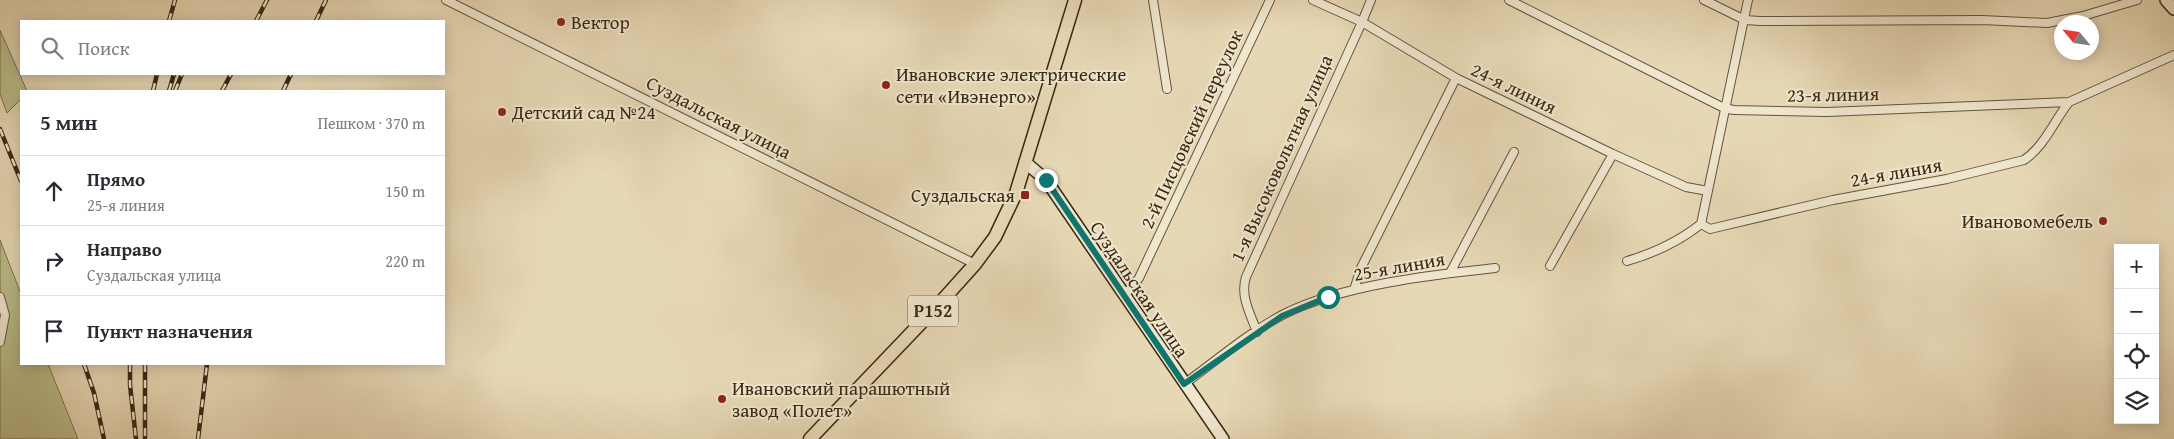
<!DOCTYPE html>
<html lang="ru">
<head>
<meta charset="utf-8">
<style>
  body { margin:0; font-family:"Gentium Book Plus",serif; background:#f2f2f3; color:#2b2b33 }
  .controls { position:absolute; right:15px; bottom:15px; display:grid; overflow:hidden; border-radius:0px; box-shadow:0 2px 12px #0003 }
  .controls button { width:45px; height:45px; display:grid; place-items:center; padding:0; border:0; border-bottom:1px solid #e1e1e2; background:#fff; color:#2b2b33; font:25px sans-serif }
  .compass { position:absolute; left:2054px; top:15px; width:45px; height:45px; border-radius:50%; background:#fff; box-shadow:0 2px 12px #0003; rotate:299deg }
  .stop { position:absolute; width:15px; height:15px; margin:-11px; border:4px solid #0f766e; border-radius:50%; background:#fff }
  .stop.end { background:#0f766e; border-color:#fff; box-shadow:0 1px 5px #0008 }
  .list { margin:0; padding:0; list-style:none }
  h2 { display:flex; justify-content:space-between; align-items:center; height:65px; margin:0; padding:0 20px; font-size:21px }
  h2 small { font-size:16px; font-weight:400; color:#7c7c81 }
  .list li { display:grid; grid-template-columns:32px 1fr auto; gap:15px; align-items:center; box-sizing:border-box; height:70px; padding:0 20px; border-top:1px solid #e1e1e2 }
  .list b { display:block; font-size:19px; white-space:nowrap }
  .list p { margin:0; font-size:16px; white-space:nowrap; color:#7c7c81 }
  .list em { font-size:16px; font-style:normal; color:#7c7c81 }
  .icon { flex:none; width:28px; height:28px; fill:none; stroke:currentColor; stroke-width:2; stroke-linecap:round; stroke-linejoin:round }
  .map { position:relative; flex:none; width:2174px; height:439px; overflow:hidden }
  .search { position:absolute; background:#fff; box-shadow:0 2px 12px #0003; left:20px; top:20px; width:425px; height:55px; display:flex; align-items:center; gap:12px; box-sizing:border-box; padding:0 18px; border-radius:0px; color:#7c7c81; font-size:19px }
  .panel { position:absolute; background:#fff; box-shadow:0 2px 12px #0003; left:20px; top:90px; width:425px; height:275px; border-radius:0px }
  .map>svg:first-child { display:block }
  .green { fill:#babd8a; stroke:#7a724e }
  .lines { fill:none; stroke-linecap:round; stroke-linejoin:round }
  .street-casing { stroke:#64543b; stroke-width:10 }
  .secondary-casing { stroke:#392812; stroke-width:14 }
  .primary-casing { stroke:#392812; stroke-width:15 }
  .street { stroke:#efe6cf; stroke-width:8 }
  .secondary { stroke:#efe6cf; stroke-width:11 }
  .primary { stroke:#e7d8b5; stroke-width:12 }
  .rail-casing { stroke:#392812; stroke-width:4.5 }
  .rail { stroke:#efe6cf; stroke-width:2.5; stroke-dasharray:8; stroke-linecap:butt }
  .route { stroke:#0f766e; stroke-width:6 }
  .poi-dot { fill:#8f2418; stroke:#efe6cf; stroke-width:2 }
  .labels { text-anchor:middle; stroke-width:4; stroke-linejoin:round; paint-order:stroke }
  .shield { fill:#efe6cf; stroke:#70614b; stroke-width:1 }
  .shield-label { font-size:18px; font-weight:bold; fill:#392812 }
  .poi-label { font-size:19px; fill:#392812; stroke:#efe6cf; text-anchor:start }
  .street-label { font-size:19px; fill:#392812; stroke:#efe6cf }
</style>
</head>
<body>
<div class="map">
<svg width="2174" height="439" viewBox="0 0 2174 439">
  <rect width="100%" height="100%" fill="#e7d8b5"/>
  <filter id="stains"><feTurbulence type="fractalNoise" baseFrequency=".004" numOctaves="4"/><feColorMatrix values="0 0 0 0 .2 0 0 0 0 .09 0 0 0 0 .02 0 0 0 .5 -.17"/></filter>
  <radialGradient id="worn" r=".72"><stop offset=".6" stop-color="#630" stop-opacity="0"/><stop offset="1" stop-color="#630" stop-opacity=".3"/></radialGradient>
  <path class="green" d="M0 30 27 91H21V99L7 113 0 94Z
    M0 240 21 294V364H48L78 439H0Z"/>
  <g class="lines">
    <defs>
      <path id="street" d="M446 0 975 264
        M1153 0 1167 89
        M1313 0 1362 22 1456 78 1613 154 1686 187 1708 191
        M1509 0 1724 108 1734 110 1827 112 2069 102 2174 55
        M1704 0 1745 20 1760 21 1982 20 2047 23 2083 16 2137 0
        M1701 224 1710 229 1833 200 1947 179 2024 160C2044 147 2054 121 2069 102
        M1701 224 1748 0
        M1627 261C1655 253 1678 242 1701 224
        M1550 266 1613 154
        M1450 273 1514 152
        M1354 290 1361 268 1456 78
        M1124 296 1139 278 1270 0
        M0 297 5 315 0 342
        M1257 332C1250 313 1240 296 1246 277L1362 22 1371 0
        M1184 384C1216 361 1248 333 1284 314 1342 285 1431 275 1495 268"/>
      <path id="secondary" d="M2166 0 2174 9
        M1025 162 1046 180 1223 439"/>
      <path id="primary" d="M810 439 940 303 975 264 995 237 1016 193 1075 0"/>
    </defs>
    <use href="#street" class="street-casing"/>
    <use href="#secondary" class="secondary-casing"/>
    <use href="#primary" class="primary-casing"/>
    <use href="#street" class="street"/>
    <use href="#secondary" class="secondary"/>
    <use href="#primary" class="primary"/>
    <defs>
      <path id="rail" d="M169 21 175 0
        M256 21 267 0
        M316 21 326 0
        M153 91 157 74
        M169 91 174 74
        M175 91 182 74
        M222 91 231 74
        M283 91 291 74
        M0 129 21 181
        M84 364 94 393 104 439
        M130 364V385L136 439
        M145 364V439
        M198 439 207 364"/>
    </defs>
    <use href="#rail" class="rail-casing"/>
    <use href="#rail" class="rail"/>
  </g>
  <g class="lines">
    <path class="route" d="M1046 180 1184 384 1282 316 1328 297"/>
  </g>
  <g class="poi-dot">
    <circle cx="561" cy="22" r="5"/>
    <circle cx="886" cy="85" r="5"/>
    <circle cx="502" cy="112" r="5"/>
    <rect x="1020" y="190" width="10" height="10" rx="2.5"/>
    <circle cx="2103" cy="221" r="5"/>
    <circle cx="722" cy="399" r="5"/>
  </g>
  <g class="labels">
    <rect class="shield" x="908" y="295.5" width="50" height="31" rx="4"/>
    <g class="shield-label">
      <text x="933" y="317">Р152</text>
    </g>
    <g class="poi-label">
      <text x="571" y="29">Вектор</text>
      <text x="896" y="81">Ивановские электрические<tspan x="896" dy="22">сети «Ивэнерго»</tspan></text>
      <text x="512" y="119">Детский сад №24</text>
      <text x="1015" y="202" text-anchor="end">Суздальская</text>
      <text x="2093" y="228" text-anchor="end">Ивановомебель</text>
      <text x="732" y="395">Ивановский парашютный<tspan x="732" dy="22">завод «Полет»</tspan></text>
    </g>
    <g class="street-label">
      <text transform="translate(1514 88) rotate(26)" y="7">24-я линия</text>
      <text transform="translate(1833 94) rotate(-1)" y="7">23-я линия</text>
      <text transform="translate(719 117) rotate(27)" y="7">Суздальская улица</text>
      <text transform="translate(1191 129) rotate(-65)" y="7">2-й Писцовский переулок</text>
      <text transform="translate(1281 158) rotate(-66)" y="7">1-я Высоковольтная улица</text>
      <text transform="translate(1896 172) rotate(-10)" y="7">24-я линия</text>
      <text transform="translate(1399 266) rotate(-10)" y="7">25-я линия</text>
      <text transform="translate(1140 289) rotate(56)" y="7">Суздальская улица</text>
    </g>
  </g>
  <rect width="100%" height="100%" filter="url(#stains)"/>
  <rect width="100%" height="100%" fill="url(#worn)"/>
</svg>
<div class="controls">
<button>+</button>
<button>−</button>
<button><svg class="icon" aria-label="locate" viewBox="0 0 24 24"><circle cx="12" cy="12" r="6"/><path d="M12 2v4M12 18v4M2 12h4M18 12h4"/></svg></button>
<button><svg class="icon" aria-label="layers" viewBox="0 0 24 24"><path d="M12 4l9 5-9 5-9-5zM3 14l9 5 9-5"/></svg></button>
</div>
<svg class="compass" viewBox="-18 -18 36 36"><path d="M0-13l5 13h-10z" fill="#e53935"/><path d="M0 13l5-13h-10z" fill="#7c7c81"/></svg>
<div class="stop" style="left:1328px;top:297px"></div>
<div class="stop end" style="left:1046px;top:180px"></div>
<div class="search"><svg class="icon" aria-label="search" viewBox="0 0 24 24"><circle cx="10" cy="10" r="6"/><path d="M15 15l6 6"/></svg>Поиск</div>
<section class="panel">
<h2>5 мин<small>Пешком · 370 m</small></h2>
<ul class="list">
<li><svg class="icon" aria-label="ahead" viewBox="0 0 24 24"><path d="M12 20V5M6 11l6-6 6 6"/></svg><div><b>Прямо</b><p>25-я линия</p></div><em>150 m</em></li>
<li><svg class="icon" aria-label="right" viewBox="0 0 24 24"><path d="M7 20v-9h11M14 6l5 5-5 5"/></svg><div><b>Направо</b><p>Суздальская улица</p></div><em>220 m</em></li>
<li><svg class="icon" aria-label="arrive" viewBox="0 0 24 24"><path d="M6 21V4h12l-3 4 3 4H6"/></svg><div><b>Пункт назначения</b></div></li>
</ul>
</section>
</div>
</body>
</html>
